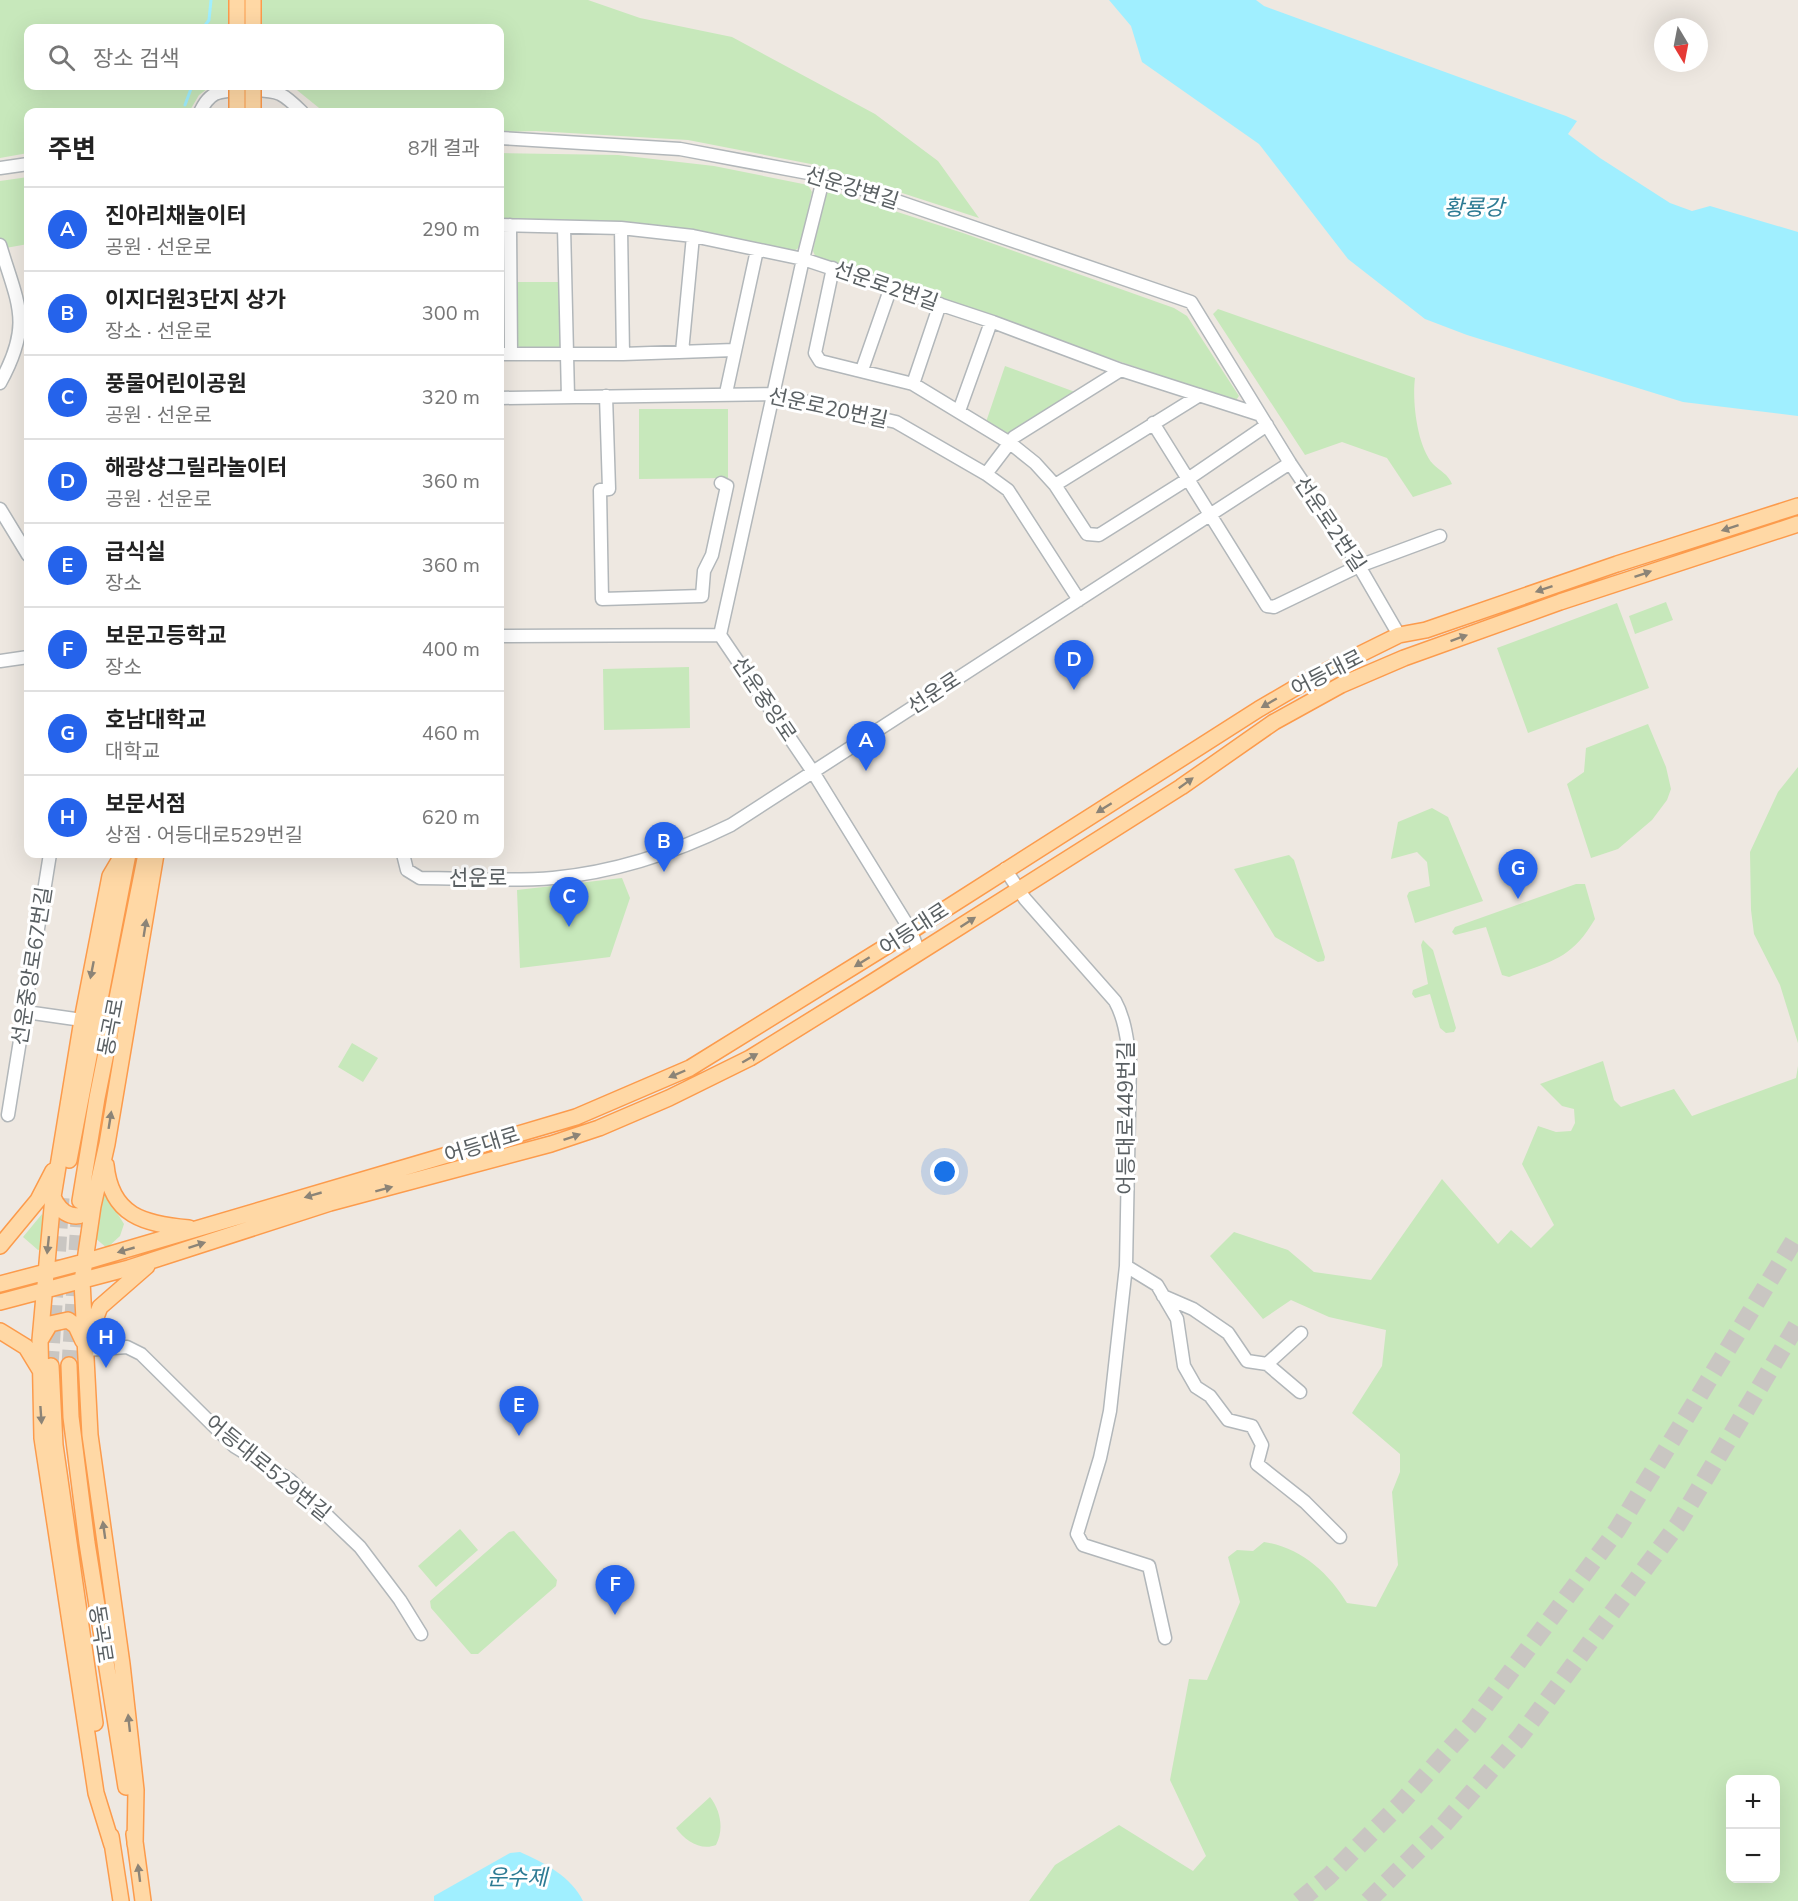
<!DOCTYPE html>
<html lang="ko">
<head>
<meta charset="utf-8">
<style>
  body { margin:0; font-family:"Nunito Sans","Noto Sans KR",sans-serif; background:#f6f6f6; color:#222 }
  .controls { position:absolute; right:18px; bottom:18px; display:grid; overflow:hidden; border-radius:12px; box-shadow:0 6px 24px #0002 }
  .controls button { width:54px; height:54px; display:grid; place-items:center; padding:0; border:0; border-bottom:2px solid #e0e0e0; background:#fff; color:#222; font:30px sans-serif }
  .compass { position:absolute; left:1654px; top:18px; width:54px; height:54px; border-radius:50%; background:#fff; box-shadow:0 6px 24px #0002; rotate:170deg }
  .you { position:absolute; left:945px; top:1172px; width:21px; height:21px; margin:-15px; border:4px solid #fff; border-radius:50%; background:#1a73e8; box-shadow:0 0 0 9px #1a73e833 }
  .badge { display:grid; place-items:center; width:39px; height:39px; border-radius:50%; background:#2563eb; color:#fff; font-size:20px; font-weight:700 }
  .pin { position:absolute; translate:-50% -50px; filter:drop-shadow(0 2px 3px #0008) }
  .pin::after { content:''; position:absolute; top:32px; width:21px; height:18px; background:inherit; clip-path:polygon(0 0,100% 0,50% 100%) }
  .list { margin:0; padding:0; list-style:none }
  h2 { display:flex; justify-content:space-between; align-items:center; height:78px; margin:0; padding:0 24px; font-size:26px }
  h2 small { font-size:20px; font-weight:400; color:#767676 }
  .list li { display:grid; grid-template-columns:39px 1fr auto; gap:18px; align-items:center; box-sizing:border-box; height:84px; padding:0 24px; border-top:2px solid #e0e0e0 }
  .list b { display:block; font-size:22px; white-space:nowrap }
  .list p { margin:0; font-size:20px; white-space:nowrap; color:#767676 }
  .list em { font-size:20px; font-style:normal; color:#767676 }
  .icon { flex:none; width:33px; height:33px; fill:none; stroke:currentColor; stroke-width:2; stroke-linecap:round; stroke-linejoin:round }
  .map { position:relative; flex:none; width:1798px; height:1901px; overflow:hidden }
  .search { position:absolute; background:#fff; box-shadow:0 6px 24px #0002; left:24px; top:24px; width:480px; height:66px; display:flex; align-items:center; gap:15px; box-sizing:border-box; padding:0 21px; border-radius:12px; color:#767676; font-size:22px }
  .panel { position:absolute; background:#fff; box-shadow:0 6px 24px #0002; left:24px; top:108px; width:480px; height:750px; border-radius:12px }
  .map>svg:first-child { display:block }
  .green { fill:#c7e8bb; fill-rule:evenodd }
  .water { fill:#a0efff }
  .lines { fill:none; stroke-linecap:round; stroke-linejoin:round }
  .stream { stroke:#a0efff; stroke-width:3 }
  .major-tunnel { stroke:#c9c6c2; stroke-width:15; stroke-dasharray:15 8; stroke-linecap:butt }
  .highway-tunnel { stroke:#c9c6c2; stroke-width:18; stroke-dasharray:18 9; stroke-linecap:butt }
  .minor-casing { stroke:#b2b7ba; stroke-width:15 }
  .major-casing { stroke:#fc9b4c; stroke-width:18 }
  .minor { stroke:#fff; stroke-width:12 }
  .major { stroke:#ffd8a5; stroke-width:15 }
  .major-bridge-casing { stroke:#fc9b4c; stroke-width:18; stroke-linecap:butt }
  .major-bridge { stroke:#ffd8a5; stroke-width:15 }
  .oneway { fill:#8c8477 }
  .labels { text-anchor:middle; stroke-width:6; stroke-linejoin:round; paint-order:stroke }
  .street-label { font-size:21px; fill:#5a6063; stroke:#fff }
  .water-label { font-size:22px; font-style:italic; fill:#2d7b94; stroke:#fff }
</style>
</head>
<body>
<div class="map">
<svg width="1798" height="1901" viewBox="0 0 1798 1901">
  <rect width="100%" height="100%" fill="#eee8e1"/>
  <path class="green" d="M0 0H588L640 18 732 37 875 114 938 161 979 218 816 165 688 140 536 131 500 132V112H324L292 86H278H500V28H28V86H211L199 95 189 112H28V153L0 158Z
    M500 153 618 155 714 166 808 185 812 192 800 247 794 251C691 228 605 221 500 220Z
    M28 177V244L0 249V181Z
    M835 192 963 233 1174 308 1187 316 1239 396 1236 400 1215 394 816 258 813 251 824 198 826 193Z
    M514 282H562V348H523L517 346 514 338Z
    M1218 309 1415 378C1412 401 1417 446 1433 464 1440 471 1448 474 1452 484L1413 497 1387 458 1342 442 1305 455 1213 314Z
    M1005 366 1075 392 1010 434 986 422Z
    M639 409H728V478L639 479Z
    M1666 602 1673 620 1635 634 1629 616Z
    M1617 603 1649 688 1528 733 1497 648Z
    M689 667 690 728 604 730 603 669Z
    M1648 724 1666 767 1671 789 1667 800 1652 820 1618 849 1591 858 1567 784 1584 772 1586 748Z
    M1798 767V1043L1780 985 1754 934 1751 910 1750 852 1778 792Z
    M1432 808 1448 817 1483 901 1415 923 1407 896 1409 892 1430 886 1427 862 1417 852 1391 859 1398 822Z
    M1289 855 1294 860 1325 957 1324 961 1318 962 1275 937 1234 869Z
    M622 878 630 898 610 957 520 968 517 890Z
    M1576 884H1585L1595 919C1571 960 1551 961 1509 977L1502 975 1486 927 1455 935 1452 932 1455 927Z
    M1423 940 1433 950 1456 1028 1454 1032 1446 1033 1440 1028 1430 994 1415 998 1412 994 1413 990 1428 984 1421 945Z
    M352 1043 378 1058 363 1082 338 1067Z
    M1603 1061 1614 1100 1621 1107 1674 1089 1692 1116 1796 1078 1798 1066V1901H1029L1055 1865 1119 1825 1193 1871 1206 1856 1170 1780 1189 1679 1207 1680 1240 1602 1228 1557 1237 1550 1253 1551 1264 1542C1300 1547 1329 1573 1347 1603L1376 1607 1398 1565 1392 1492 1400 1472V1454L1352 1413 1382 1366 1386 1330 1329 1317 1291 1300 1263 1319 1210 1256 1234 1232 1288 1250 1314 1272 1371 1280 1442 1179 1498 1244 1511 1230 1531 1248 1554 1225 1522 1164 1538 1126 1556 1132 1571 1131 1575 1123 1574 1109 1562 1106 1540 1084ZM1730 1780H1776V1878H1730Z
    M100 1185 124 1224 120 1236 107 1248 95 1238Z
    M42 1214 47 1226 45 1248 38 1250 23 1237Z
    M460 1529 478 1550 436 1587 418 1566Z
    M514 1531 557 1580 556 1586 478 1654H471L431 1608 430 1601 509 1532Z
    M710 1797C721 1811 724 1830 716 1845 701 1851 685 1841 676 1828Z"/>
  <path class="water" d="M1109 0H1256L1264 6 1566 116 1577 121 1568 134 1600 158 1670 203 1692 211 1710 206 1798 232V416L1683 402 1467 335 1425 319 1348 259 1259 144 1142 62 1131 26Z
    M520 1852C543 1862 572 1877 583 1901H434V1896L510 1853Z"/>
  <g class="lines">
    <path class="stream" d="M203 28 209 20 211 0
      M185 105 192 86"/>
    <path class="major-tunnel" d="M69 1365 79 1203
      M51 1366 62 1198"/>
    <path class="highway-tunnel" d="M1299 1901 1329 1876 1400 1804 1473 1722 1617 1530 1798 1234
      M1368 1901 1440 1829 1519 1738 1678 1524 1798 1323"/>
    <defs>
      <path id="minor" d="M200 112C203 106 207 98 215 94 225 89 269 89 280 94 288 98 296 106 302 112
        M500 138 680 149 824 176 1191 302 1290 463 1359 566 1399 635
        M0 168 28 164
        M500 225 621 228 693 236 803 259 993 322 1121 370 1258 414
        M510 225 511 354
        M564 227 568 397
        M621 228 623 354
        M0 245C18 305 33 323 0 383
        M833 268 815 353 820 361 913 384 1010 443 1035 463 1055 485 1087 534 1099 535 1188 479 1267 425
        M682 352 693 236
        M500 354H623L734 350
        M862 370 891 287
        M913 384 940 304
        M726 393 757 250
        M606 396 609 489 600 490 602 599 702 596 704 571 712 555 727 486 721 483
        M500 398 773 394 896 422 986 474 1008 490 1079 600
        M959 411 991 322
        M1153 423 1267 606 1274 607 1359 566 1440 536
        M986 474 1014 437 1121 370
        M1055 485 1200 395
        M0 509 28 555
        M720 635 803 259 824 176
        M500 636 720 635 813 772 911 931 919 953
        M0 661 28 657
        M403 854 407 870 420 878C464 878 509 882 553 878 617 872 674 853 731 825L1290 463
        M1005 869 1025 899 1115 1001C1125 1019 1127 1040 1130 1060L1126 1266 1110 1411 1100 1458 1077 1534 1083 1545 1149 1566 1165 1638
        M26 1012 82 1020
        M8 1115 50 854
        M1126 1266 1157 1285 1177 1319 1184 1366 1196 1387 1210 1396 1228 1420 1252 1426 1262 1445 1257 1464 1305 1502 1340 1537
        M1163 1296 1193 1309 1228 1333 1247 1361 1267 1364 1300 1392
        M86 1350 127 1347 141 1354 234 1446 290 1480 360 1547 400 1600 421 1634
        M1267 1364 1301 1333"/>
      <path id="major" d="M237 28V0
        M253 28V0
        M69 1160 128 854
        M106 1165C111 1216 144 1224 189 1228
        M53 1197C61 1215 78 1224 93 1206
        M80 1201 97 1098 146 854
        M0 1246 38 1200 53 1171
        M0 1284 84 1262 576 1117 690 1068 911 931 1259 709 1312 678 1399 635 1426 630 1617 564 1798 506
        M0 1302 129 1268 330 1203 551 1144 599 1128 669 1098 750 1058 871 983 1181 787 1274 722 1341 685 1404 658 1560 602 1798 524
        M0 1331 26 1347 40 1370
        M89 1335 100 1307 147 1266
        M41 1339 50 1324 68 1320 76 1326 83 1341
        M69 1365 71 1417 87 1543 126 1787
        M51 1366 55 1445 95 1723
        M134 1834 143 1901
        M111 1836 121 1901
        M135 1844 136 1790 122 1664 90 1435 82 1281 93 1206 107 1144 156 854
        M112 1845 96 1793 42 1438 40 1340 53 1197 82 1020 110 876 123 854"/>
    </defs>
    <use href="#minor" class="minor-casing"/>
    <use href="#major" class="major-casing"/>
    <use href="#minor" class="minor"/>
    <use href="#major" class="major"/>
    <defs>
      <path id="major-bridge" d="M237 86V112
        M253 112V86"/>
    </defs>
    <use href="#major-bridge" class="major-bridge-casing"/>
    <use href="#major-bridge" class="major-bridge"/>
  </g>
  <defs><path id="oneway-solid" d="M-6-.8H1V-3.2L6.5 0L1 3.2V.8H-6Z" transform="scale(1.5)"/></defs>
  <g class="oneway">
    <use href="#oneway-solid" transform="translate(1730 528) rotate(162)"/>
    <use href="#oneway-solid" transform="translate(1643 574) rotate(-19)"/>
    <use href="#oneway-solid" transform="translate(1544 589) rotate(161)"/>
    <use href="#oneway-solid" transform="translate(1459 638) rotate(-20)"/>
    <use href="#oneway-solid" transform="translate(1269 703) rotate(150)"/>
    <use href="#oneway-solid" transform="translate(1186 783) rotate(-36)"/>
    <use href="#oneway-solid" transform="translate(1104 808) rotate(148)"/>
    <use href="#oneway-solid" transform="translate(968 922) rotate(-33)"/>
    <use href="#oneway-solid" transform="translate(145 928) rotate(-81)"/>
    <use href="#oneway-solid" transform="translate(862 962) rotate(148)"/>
    <use href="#oneway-solid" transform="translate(92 970) rotate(101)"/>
    <use href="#oneway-solid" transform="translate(750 1058) rotate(-30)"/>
    <use href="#oneway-solid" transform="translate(677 1074) rotate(157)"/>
    <use href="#oneway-solid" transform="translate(110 1120) rotate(-81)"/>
    <use href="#oneway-solid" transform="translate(572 1137) rotate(-19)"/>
    <use href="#oneway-solid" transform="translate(384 1189) rotate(-15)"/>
    <use href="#oneway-solid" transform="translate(313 1195) rotate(164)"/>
    <use href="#oneway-solid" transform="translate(48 1245) rotate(96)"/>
    <use href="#oneway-solid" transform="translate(197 1245) rotate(-18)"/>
    <use href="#oneway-solid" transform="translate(126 1250) rotate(164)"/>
    <use href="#oneway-solid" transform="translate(41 1415) rotate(86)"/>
    <use href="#oneway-solid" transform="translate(104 1530) rotate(-98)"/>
    <use href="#oneway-solid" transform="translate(129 1723) rotate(-96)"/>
    <use href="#oneway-solid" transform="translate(139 1873) rotate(-97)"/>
  </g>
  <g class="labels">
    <g class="street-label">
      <text transform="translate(852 188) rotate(17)" y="7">선운강변길</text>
      <text transform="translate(886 286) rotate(19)" y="7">선운로2번길</text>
      <text transform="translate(828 408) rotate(12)" y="7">선운로20번길</text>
      <text transform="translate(1330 524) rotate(56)" y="7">선운로2번길</text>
      <text transform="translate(1327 673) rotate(-27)" y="7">어등대로</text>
      <text transform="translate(934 693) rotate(-33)" y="7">선운로</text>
      <text transform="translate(764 699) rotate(56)" y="7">선운중앙로</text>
      <text x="478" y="885">선운로</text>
      <text transform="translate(914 929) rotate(-33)" y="7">어등대로</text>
      <text transform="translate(32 966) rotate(-81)" y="7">선운중앙로67번길</text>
      <text transform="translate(111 1027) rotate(-79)" y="7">동곡로</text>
      <text transform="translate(1126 1118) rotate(-90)" y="7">어등대로449번길</text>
      <text transform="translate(482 1145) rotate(-17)" y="7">어등대로</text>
      <text transform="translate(268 1468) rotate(39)" y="7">어등대로529번길</text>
      <text transform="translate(101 1634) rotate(81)" y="7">동곡로</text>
    </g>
    <g class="water-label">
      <text x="1474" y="215">황룡강</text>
      <text x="517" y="1885">운수제</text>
    </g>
  </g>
</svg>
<div class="controls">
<button>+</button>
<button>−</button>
</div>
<svg class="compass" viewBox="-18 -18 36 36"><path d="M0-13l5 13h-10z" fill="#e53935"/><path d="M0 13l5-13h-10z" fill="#767676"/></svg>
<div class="you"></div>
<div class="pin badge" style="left:866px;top:771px">A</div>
<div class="pin badge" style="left:664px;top:872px">B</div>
<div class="pin badge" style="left:569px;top:927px">C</div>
<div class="pin badge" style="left:1074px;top:690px">D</div>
<div class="pin badge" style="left:519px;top:1436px">E</div>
<div class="pin badge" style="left:615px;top:1615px">F</div>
<div class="pin badge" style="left:1518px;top:899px">G</div>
<div class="pin badge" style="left:106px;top:1368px">H</div>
<div class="search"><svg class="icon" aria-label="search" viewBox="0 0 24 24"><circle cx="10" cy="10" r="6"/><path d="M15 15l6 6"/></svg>장소 검색</div>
<section class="panel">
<h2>주변<small>8개 결과</small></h2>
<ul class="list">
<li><span class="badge">A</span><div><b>진아리채놀이터</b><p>공원 · 선운로</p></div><em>290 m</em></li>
<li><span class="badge">B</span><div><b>이지더원3단지 상가</b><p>장소 · 선운로</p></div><em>300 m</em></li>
<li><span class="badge">C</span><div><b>풍물어린이공원</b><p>공원 · 선운로</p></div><em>320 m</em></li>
<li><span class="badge">D</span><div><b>해광샹그릴라놀이터</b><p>공원 · 선운로</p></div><em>360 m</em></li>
<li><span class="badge">E</span><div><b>급식실</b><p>장소</p></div><em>360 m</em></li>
<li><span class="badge">F</span><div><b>보문고등학교</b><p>장소</p></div><em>400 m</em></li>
<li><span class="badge">G</span><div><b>호남대학교</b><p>대학교</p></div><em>460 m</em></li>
<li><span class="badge">H</span><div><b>보문서점</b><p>상점 · 어등대로529번길</p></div><em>620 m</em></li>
</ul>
</section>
</div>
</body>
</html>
